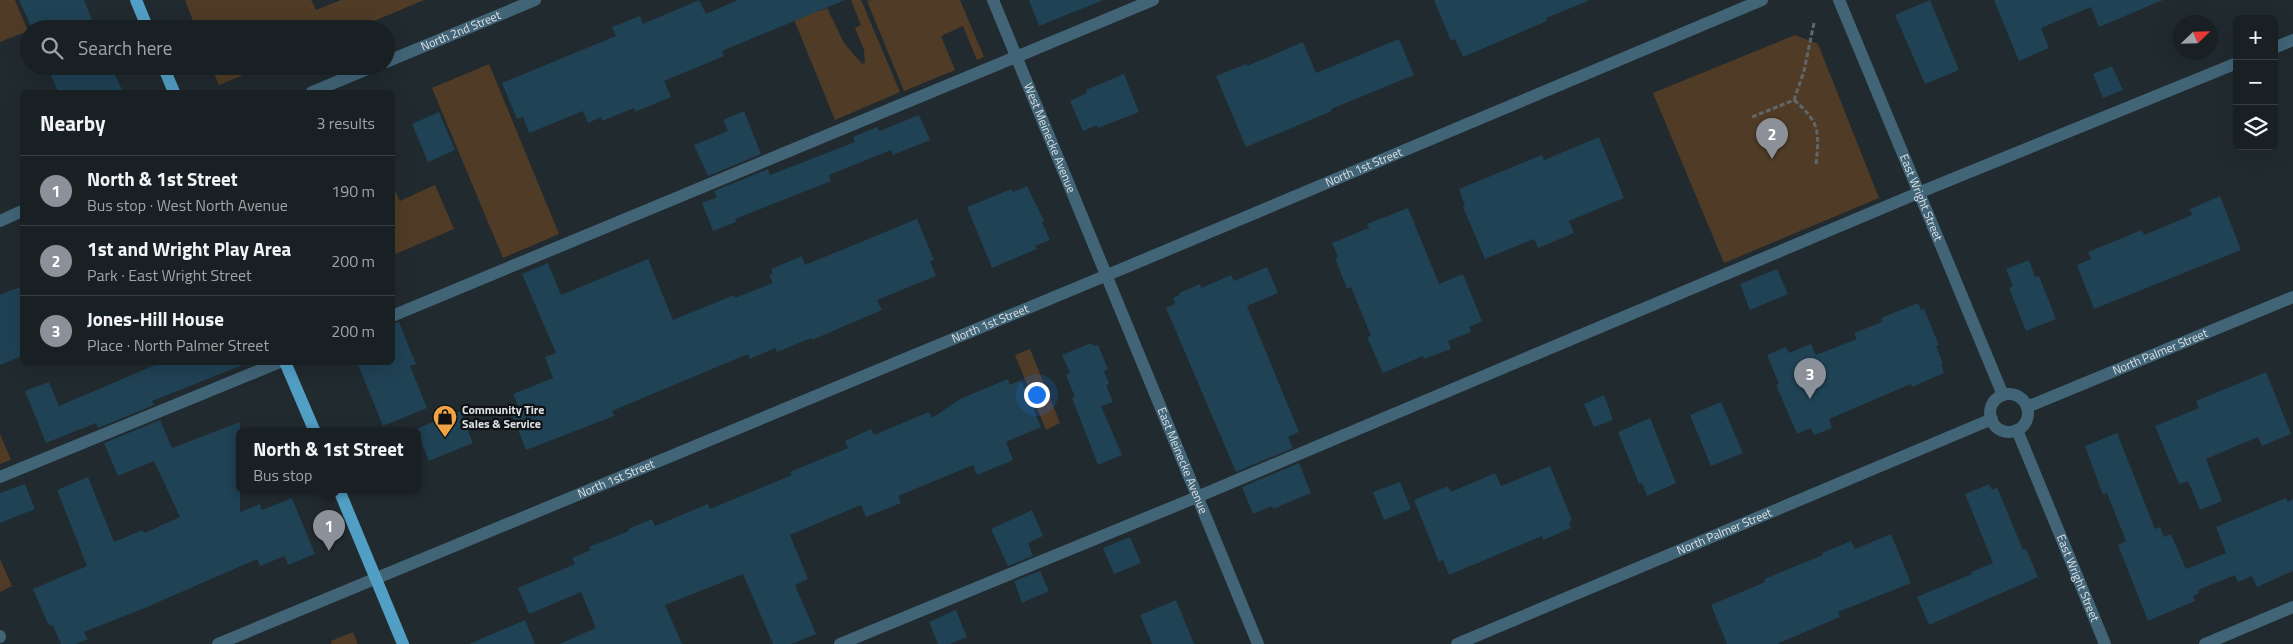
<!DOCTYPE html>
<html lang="en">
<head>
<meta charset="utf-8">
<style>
  body { margin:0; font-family:"Titillium Web",sans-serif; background:#22282b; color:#f1f3f6 }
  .controls { position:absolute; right:15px; top:15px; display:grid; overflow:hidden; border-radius:8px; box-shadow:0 5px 20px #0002 }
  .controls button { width:45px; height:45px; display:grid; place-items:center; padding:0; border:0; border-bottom:1px solid #373e41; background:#192023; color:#f1f3f6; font:25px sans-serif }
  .compass { position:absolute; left:2173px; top:15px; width:45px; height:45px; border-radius:50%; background:#192023; box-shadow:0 5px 20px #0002; rotate:67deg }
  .you { position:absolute; left:1036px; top:394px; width:18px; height:18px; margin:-12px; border:4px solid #fff; border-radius:50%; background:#1a73e8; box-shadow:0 0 0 8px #1a73e833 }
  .badge { display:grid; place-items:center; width:32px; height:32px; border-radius:50%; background:#8c9099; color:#fff; font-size:16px; font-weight:700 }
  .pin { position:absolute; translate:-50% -41px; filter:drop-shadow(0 1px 2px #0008) }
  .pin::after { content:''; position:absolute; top:26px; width:18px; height:15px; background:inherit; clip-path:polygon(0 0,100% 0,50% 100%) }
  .popup { position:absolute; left:236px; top:428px; width:185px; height:65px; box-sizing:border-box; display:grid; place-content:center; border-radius:8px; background:#192023; filter:drop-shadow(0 1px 4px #0005); font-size:16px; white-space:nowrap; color:#9fa3a6 }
  .popup b { font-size:19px; color:#f1f3f6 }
  .popup::after { content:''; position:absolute; left:50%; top:100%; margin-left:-10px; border:10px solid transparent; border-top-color:#192023 }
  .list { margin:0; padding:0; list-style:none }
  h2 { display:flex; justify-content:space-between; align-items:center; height:65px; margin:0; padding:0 20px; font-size:21px }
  h2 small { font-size:16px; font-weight:400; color:#9fa3a6 }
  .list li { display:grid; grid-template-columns:32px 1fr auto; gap:15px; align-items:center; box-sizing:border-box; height:70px; padding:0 20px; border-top:1px solid #373e41 }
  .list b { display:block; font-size:19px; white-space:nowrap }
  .list p { margin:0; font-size:16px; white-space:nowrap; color:#9fa3a6 }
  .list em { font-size:16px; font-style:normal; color:#9fa3a6 }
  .icon { flex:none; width:28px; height:28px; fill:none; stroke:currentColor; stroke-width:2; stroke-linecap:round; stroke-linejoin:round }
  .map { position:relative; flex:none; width:2293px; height:644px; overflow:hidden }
  .search { position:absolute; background:#192023; box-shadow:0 5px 20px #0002; left:20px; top:20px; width:375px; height:55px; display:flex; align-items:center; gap:12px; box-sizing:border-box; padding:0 18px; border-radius:28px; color:#9fa3a6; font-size:19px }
  .panel { position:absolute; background:#192023; box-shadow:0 5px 20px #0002; left:20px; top:90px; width:375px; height:275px; border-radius:8px }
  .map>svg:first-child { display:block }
  .green { fill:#503c26 }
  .building { fill:#1f4254 }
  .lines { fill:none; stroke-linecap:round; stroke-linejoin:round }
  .path { stroke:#5f676b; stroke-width:3; stroke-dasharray:5 2.5; stroke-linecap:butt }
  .minor { stroke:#416477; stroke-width:12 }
  .major { stroke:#529fc5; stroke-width:12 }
  .labels { text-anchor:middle; stroke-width:4.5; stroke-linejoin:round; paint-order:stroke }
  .street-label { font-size:12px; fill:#dbe0e3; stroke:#0e1214 }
  .poi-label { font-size:12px; font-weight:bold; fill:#dbe0e3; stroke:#0e1214; text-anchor:start }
</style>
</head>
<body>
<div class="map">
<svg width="2293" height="644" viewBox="0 0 2293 644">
  <rect width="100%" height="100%" fill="#212a2f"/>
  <path class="green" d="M0 0H15L28 31 0 42Z
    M185 0H311L316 10 341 0H424L355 29H196Z
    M786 0H815L820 11 827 8 844 43 862 64 865 63 864 50 855 28 861 25 851 0H861L900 92 835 120Z
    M870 0H960L984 57 977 60 963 26 941 36 955 70 904 91 867 1Z
    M1795 35 1818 44 1879 198 1724 263 1653 93Z
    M489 64 559 234 503 258 432 88Z
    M211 66H265L219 85Z
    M392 184 400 201 435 185 454 229 393 255Z
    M1030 349 1060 423 1046 430 1015 355Z
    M0 434 11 460 0 464Z
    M0 559 12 586 0 592Z
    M353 632 358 644H331V641Z"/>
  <path class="building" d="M19 0H84L96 29H32Z
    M699 0 706 14 738 0H845L722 51 724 56 664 81 671 97 635 112 634 108 602 121 601 117 588 123 583 111 529 133 523 117 517 119 502 83 616 36 612 27 640 16 643 24Z
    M1029 0H1101V1L1039 26Z
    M1434 0H1588V1L1546 18 1547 21 1463 57 1455 39 1451 41Z
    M1930 0 1959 70 1925 84 1895 15Z
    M1994 0H2163L2099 27 2091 7 2041 28 2049 48 2019 61Z
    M1399 39 1414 75 1331 109 1332 111 1246 147 1216 76 1246 64 1247 66 1303 42 1316 73Z
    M47 66H111L123 92H58Z
    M2112 66 2123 90 2103 98 2093 74Z
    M1124 74 1139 112 1098 128 1097 125 1083 131 1070 101 1087 93 1086 90Z
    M744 111 761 154 708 176 694 145 728 131 723 120Z
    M439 112 455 150 428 162 412 124Z
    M919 115 930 140 893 155 891 150 829 175 831 181 735 219 736 222 713 231 702 203 717 197 714 191 768 169 770 175 855 142 853 137 877 127 879 131Z
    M1599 137 1624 198 1569 221 1574 233 1538 248 1534 239 1485 259 1463 207 1465 206 1459 189 1542 155 1544 160Z
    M1027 186 1044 221 1042 222 1050 240 1035 246 1037 249 992 268 967 207 1011 189 1013 192Z
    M2220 196 2241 250 2094 309 2077 265 2091 259 2088 252 2142 230 2144 235 2192 215 2190 209Z
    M1408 208 1439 284 1463 274 1482 321 1469 327 1471 332 1448 341 1451 349 1424 359 1423 356 1383 373 1367 337 1371 336 1351 287 1347 289 1335 258 1338 257 1332 243 1369 228 1367 224Z
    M917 219 934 260 930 261 936 276 877 300 882 310 812 340 811 338 777 352 775 348 750 359 748 354 612 411 614 416 526 450 511 412 519 408 513 394 553 378 545 357 556 353 522 274 548 263 561 295 648 259 673 320 734 295 735 298 773 283 769 275 773 274 771 269 802 256 805 265Z
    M2029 260 2035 277 2039 276 2056 319 2026 331 2009 288 2013 286 2006 269Z
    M1267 267 1278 293 1247 306 1299 432 1288 437 1293 448 1236 472 1166 308 1175 304 1173 298 1180 295 1179 293 1200 284 1201 288 1231 275 1234 281Z
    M1777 269 1788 294 1750 310 1740 284Z
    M22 286V356L0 365V295Z
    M1918 303 1921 310 1924 309 1939 345 1936 346 1943 364H1941L1944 373 1912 387 1911 384 1829 419 1832 428 1814 435 1811 428 1797 434 1776 385 1779 384 1767 355 1786 347 1789 353 1811 344 1816 355 1857 339 1854 333 1882 322 1881 318Z
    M399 322 416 364 410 366 427 408 383 426 357 362H392V324Z
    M1091 343 1094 346 1098 345 1108 369 1104 371 1109 384 1106 385 1113 402 1101 406 1122 455 1098 465 1072 398 1075 397 1066 375 1070 373 1062 355Z
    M162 362 245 364 152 401 154 405 98 428 96 423 46 443 25 391 49 382 59 406Z
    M2266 372 2291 434 2262 446 2258 437 2206 459 2222 501 2200 510 2188 481 2179 484 2155 426 2199 408 2196 401Z
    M1008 379 1010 385 1021 380 1041 427 1006 442 1013 460 977 475 973 465 898 496 901 503 866 517 861 505 790 535 808 579 795 585 816 634 791 644H773L743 574 665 605 682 644H559L596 628 581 592 529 614 518 588 575 564 572 558 591 550 589 547 629 531 628 529 652 519 655 526 708 504 710 509 792 475 790 472 848 448 845 441 871 429 874 435 929 412 932 418 960 399Z
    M1604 395 1613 420 1594 427 1584 404Z
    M1721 402 1743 453 1711 466 1690 415Z
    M460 411 473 443 429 461 416 429Z
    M1650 418 1676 483 1647 496 1642 483 1639 484 1618 432Z
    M160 420 172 448 240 422V512L260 504 262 510 292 498 315 554 288 565 285 556 260 566 257 559 147 607 84 632 88 639 76 644H61L53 626 48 624 33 589 87 566 57 490 88 477 114 542 142 530 144 533 180 517 154 461 118 476 104 443Z
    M2117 433 2155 529 2160 527 2164 537 2171 534 2186 569 2226 553 2216 527 2286 498 2288 502 2293 499V571L2257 587 2252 576 2238 582 2235 575 2198 590 2199 593 2193 596 2195 601 2148 621 2118 545 2126 541 2107 493 2103 495 2085 446Z
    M1299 463 1311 493 1273 509 1272 506 1253 514 1242 487Z
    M1550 466 1572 520 1569 522 1571 528 1543 540 1542 536 1449 575 1443 560 1439 562 1414 500 1448 486 1451 492 1495 473 1501 486Z
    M1400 482 1411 509 1384 520 1373 492Z
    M25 484 35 509 0 523V493Z
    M1989 484 1992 490 1997 487 2023 550 2026 549 2038 577 1929 625 1917 597 1972 574 1971 572 1993 563 1965 494Z
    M1032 510 1043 536 1028 543 1033 556 1008 566 991 529Z
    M1891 534 1911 583 1838 612 1840 617 1777 644H1727L1711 605 1765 582 1764 579 1823 555 1822 553 1851 541 1855 549Z
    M1130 537 1141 563 1114 574 1103 548Z
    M1040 571 1049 591 1022 603 1014 581Z
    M1176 600 1194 644H1152L1140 615Z
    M956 610 967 637 950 644H938L929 622Z
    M525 620 535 644H469Z"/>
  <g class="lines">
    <path class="path" d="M1794 100C1821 123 1819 133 1816 165
      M1752 117 1794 100 1804 71 1814 23"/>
    <g class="minor">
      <path id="s1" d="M993 0 1258 644"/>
      <path id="s2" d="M1839 0 2003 395"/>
      <path d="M2274 48 2293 40"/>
      <path id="s3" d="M386 62 535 0"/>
      <path d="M312 92 375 66"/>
      <path d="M0 221 22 211"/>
      <path d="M392 316 1153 0"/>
      <circle cx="2009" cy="413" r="19"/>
      <path id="s4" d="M2027 407 2293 297"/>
      <path id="s5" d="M2017 430 2105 644"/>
      <path d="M0 477 280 362"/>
      <path d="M0 637V636"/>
      <path id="s6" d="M218 644 1129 266 1762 0"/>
      <path d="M840 644 1197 497 1918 193 2237 63"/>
      <path id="s7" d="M1457 644 1992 419"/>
      <path d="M2205 644 2293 607"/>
    </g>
    <path class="major" d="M136 0 148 29
      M163 66 174 92
      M285 362 315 432
      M339 490 403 644"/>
  </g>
  <defs>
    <symbol id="shop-pin" viewBox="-11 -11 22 30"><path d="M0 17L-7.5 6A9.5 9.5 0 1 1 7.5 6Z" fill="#f4a344" stroke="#0e1214"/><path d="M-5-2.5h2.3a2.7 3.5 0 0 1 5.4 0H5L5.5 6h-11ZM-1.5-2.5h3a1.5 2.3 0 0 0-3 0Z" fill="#111"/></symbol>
  </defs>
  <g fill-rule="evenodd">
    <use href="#shop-pin" x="431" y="403" width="28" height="38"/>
  </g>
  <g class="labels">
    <g class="street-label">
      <text dy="4" stroke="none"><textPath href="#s3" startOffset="81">North 2nd Street</textPath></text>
      <text dy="4" stroke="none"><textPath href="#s1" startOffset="149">West Meinecke Avenue</textPath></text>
      <text dy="4" stroke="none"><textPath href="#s6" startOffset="1241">North 1st Street</textPath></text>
      <text dy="4" stroke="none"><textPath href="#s2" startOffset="214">East Wright Street</textPath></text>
      <text dy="4" stroke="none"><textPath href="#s6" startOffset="836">North 1st Street</textPath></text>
      <text dy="4" stroke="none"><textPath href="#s4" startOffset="144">North Palmer Street</textPath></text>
      <text dy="4" stroke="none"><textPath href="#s1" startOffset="498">East Meinecke Avenue</textPath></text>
      <text dy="4" stroke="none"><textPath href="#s6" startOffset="431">North 1st Street</textPath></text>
      <text dy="4" stroke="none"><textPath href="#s7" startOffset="290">North Palmer Street</textPath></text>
      <text dy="4" stroke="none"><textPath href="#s5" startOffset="160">East Wright Street</textPath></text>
    </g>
    <g class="poi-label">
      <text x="462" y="414">Community Tire<tspan x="462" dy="14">Sales &amp; Service</tspan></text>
    </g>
  </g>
</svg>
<div class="controls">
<button>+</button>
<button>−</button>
<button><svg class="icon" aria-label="layers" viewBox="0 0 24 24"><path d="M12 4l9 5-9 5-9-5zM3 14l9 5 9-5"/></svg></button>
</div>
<svg class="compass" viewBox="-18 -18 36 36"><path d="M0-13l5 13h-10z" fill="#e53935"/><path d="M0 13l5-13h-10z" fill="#9fa3a6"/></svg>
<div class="you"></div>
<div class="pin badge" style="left:329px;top:551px">1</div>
<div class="popup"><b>North &amp; 1st Street</b>Bus stop</div>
<div class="pin badge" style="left:1772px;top:159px">2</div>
<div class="pin badge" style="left:1810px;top:399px">3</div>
<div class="search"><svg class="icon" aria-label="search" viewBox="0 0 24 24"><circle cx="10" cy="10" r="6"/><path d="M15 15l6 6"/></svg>Search here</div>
<section class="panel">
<h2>Nearby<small>3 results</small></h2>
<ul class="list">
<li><span class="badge">1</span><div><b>North &amp; 1st Street</b><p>Bus stop · West North Avenue</p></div><em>190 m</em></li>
<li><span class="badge">2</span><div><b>1st and Wright Play Area</b><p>Park · East Wright Street</p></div><em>200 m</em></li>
<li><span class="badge">3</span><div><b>Jones-Hill House</b><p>Place · North Palmer Street</p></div><em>200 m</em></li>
</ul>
</section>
</div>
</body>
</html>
